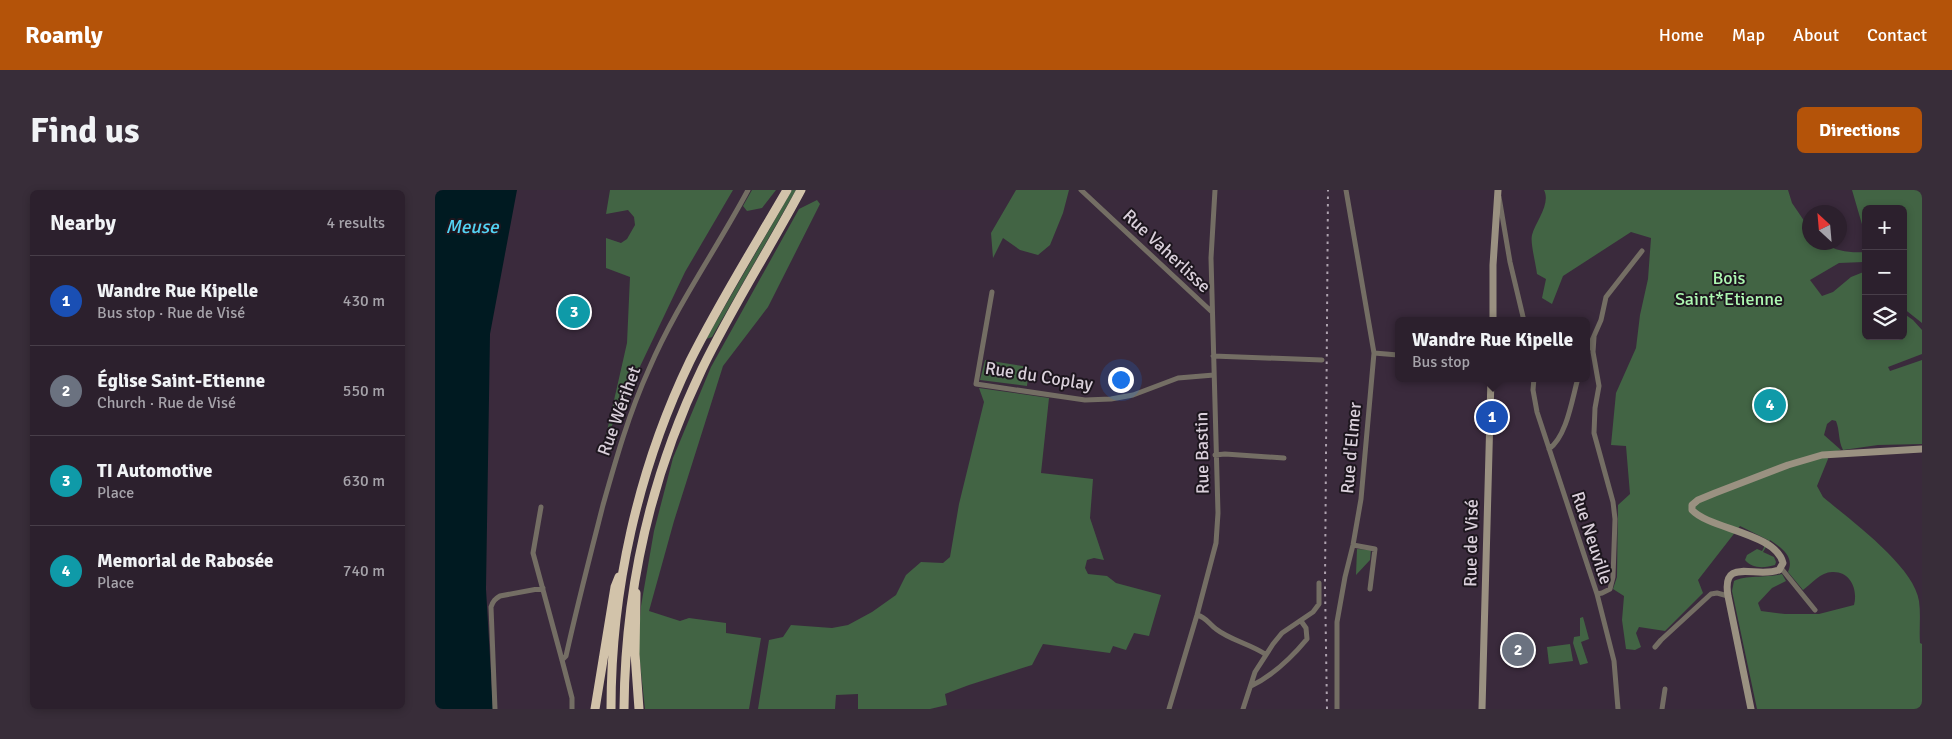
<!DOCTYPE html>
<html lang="en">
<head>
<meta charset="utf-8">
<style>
  body { margin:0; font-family:Signika,sans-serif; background:#382d39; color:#f1f3f6 }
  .controls { position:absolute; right:15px; top:15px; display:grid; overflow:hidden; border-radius:8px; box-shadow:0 2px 8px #0003 }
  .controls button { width:45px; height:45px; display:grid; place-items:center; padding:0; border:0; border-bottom:1px solid #483e49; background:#2c202d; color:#f1f3f6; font:25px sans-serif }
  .compass { position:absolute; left:1367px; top:15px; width:45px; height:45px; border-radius:50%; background:#2c202d; box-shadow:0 2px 8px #0003; rotate:334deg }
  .you { position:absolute; left:685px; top:189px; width:18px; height:18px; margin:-12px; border:4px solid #fff; border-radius:50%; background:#1a73e8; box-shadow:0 0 0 8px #1a73e833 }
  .badge { display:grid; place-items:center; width:32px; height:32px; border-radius:50%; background:#b45309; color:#fff; font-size:16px; font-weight:700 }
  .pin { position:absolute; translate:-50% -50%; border:2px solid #fff; box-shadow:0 1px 5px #0006 }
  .popup { position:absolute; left:960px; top:127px; width:195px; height:65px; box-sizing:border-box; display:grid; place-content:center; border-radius:8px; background:#2c202d; filter:drop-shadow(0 1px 4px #0005); font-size:16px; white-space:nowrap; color:#a6a3aa }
  .popup b { font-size:19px; color:#f1f3f6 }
  .popup::after { content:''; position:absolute; left:50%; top:100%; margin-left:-10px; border:10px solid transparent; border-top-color:#2c202d }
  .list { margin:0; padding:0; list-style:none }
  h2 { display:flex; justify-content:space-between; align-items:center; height:65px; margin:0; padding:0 20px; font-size:21px }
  h2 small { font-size:16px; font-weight:400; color:#a6a3aa }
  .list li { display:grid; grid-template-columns:32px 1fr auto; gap:15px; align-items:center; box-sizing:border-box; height:90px; padding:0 20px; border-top:1px solid #483e49 }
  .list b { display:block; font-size:19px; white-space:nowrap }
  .list p { margin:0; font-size:16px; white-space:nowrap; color:#a6a3aa }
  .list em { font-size:16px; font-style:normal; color:#a6a3aa }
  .icon { flex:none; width:28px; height:28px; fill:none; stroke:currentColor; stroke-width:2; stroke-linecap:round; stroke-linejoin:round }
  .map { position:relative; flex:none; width:1487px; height:519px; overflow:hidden; border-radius:8px }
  header { display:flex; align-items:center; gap:30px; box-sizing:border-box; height:70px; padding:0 25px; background:#b45309; color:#fff }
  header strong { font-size:24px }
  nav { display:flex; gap:28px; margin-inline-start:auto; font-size:18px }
  .intro { display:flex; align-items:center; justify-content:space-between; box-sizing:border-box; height:120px; padding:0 30px }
  h1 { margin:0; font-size:35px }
  .button { padding:12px 22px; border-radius:8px; background:#b45309; color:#fff; font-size:18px; font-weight:700 }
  main { display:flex; gap:30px; padding:0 30px }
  aside { flex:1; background:#2c202d; border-radius:8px; box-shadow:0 2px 8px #0003 }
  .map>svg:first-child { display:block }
  .green { fill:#426444 }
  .water { fill:#001a21 }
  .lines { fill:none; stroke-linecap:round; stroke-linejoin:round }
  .street { stroke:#746e64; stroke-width:5 }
  .secondary { stroke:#9a9181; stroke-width:7 }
  .highway { stroke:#d2c3aa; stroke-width:9 }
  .rail { stroke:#aea2af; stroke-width:2; stroke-dasharray:2.5 5; stroke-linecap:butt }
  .labels { text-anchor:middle; stroke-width:4; stroke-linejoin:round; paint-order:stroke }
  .street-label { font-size:18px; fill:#d9cfda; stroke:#1d161e }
  .park-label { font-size:18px; fill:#adf7b1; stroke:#1d161e }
  .water-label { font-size:19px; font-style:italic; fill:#53d3f4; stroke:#1d161e }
</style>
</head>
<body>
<header>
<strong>Roamly</strong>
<nav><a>Home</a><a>Map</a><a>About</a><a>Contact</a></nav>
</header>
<div class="intro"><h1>Find us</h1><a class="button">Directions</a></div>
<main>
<aside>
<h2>Nearby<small>4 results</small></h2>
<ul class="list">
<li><span class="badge" style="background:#1a4fb4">1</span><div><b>Wandre Rue Kipelle</b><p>Bus stop · Rue de Visé</p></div><em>430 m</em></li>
<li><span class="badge" style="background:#6b7280">2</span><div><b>Église Saint-Etienne</b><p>Church · Rue de Visé</p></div><em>550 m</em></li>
<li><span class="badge" style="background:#0f9aa8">3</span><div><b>TI Automotive</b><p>Place</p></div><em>630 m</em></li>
<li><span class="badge" style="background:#0f9aa8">4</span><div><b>Memorial de Rabosée</b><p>Place</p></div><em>740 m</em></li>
</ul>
</aside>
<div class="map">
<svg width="1487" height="519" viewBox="0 0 1487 519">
  <rect width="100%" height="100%" fill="#3a2a3c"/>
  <path class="green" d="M175 0H298L250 82 170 250 192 153 195 87 171 78V48L186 53 192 49 200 35 199 27 193 20 171 24Z
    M317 0H341L327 18 312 21 308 16Z
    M357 0H361L277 147 271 149Z
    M581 0H634L628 23 615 55 603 65 585 60 568 48 558 68 556 43Z
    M1109 0H1353L1357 13 1374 38V52L1390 53C1401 62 1417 63 1431 62L1429 72 1404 73 1375 90 1387 106 1398 102 1416 87 1431 81V146H1468V123L1478 130 1487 140V164L1453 177 1455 181 1487 170V254L1443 255 1408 260C1403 250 1405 241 1401 231L1397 230 1392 234 1389 245 1406 260 1392 263 1393 269 1382 296 1388 307C1415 330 1479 376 1484 411 1486 425 1484 439 1485 453L1487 454V519H1322L1297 401 1299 391C1310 385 1333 388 1347 384L1351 391 1337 398 1323 413 1326 421 1350 424H1384L1419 415C1423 400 1416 381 1397 382 1386 382 1376 394 1368 400L1353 382C1360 366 1346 358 1335 350L1328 362 1339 367 1341 372 1340 375C1330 378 1317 379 1310 370L1312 365 1322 359 1327 361 1333 350 1305 336 1263 390 1268 403 1230 441 1204 437 1201 443 1206 457 1200 460 1191 459 1187 430 1189 406 1178 399 1182 387 1183 315 1195 304 1191 256 1176 255 1181 203 1201 158 1205 125 1213 89 1216 48 1196 42 1128 86 1117 114 1107 108 1111 89 1102 84C1101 74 1095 53 1097 45 1101 31 1116 14 1109 0Z
    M1417 0H1487V133L1468 118V19H1431V48Z
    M382 10 385 14 333 117 288 176 239 331 214 421 245 431 254 428 291 433V443L326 448 314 519H210L203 454 206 416 219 341 238 268 276 177 364 19Z
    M550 170 594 177 592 196 545 190Z
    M544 198 614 208 606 283 658 289 655 328 669 370 659 368 652 370 650 378 653 384 672 386 681 393 726 405 714 446 699 443 691 460 678 456 675 463 608 454 597 475 534 495 510 504 512 515 495 519H423V504L401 505 400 519H323L334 450 348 447 356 435 397 438 413 435 437 422 461 405 471 385 486 372 508 373 515 367 524 314 549 212Z
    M922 359 936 360 935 370 921 385Z
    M1148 427 1154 449 1146 452 1153 473 1145 475 1138 453 1139 447 1145 446V428Z
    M1135 454 1138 471 1114 474 1112 457Z"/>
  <path class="water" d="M0 0H82L55 144 51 399 58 519H0Z"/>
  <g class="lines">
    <path class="street" d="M646 0 777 122
      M1064 7 1075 72 1089 131
      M557 102 541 194 650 210 676 209 698 205 743 188 779 185
      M1159 147 1158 162 1164 196 1160 218 1159 243 1178 312 1180 329 1178 387 1175 399 1167 403 1162 404
      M939 163 963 165
      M1151 164 1166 130 1171 107 1207 61
      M778 166 887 170
      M1099 188 1098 200 1102 222 1162 404 1179 471 1183 519
      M1114 259C1132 246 1137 209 1143 188
      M780 265 790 264 849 268
      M106 317 98 363 127 470 137 508V519
      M918 355 940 359 935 399
      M1346 378 1380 420
      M762 425C771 427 774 434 781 439 795 450 815 454 830 464
      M1220 457 1226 450 1276 404 1282 403 1293 406
      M127 470 131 466C142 416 155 366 168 315 181 269 194 223 214 179 241 116 281 60 313 0
      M816 496C837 486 857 467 872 449L871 438 866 431
      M60 519 56 417C58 411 60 409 65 406L108 398
      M734 519 762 425 781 353 783 323 776 68 780 0
      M808 519 820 482 838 454 847 443 878 422 884 414V393
      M902 519V432L910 387 918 355 926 309 939 163 911 0
      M1227 519 1230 499"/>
    <path class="secondary" d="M1058 131V75L1063 0
      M1047 519 1056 188
      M1316 519 1293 406C1286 366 1321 389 1344 380L1348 373C1341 343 1274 339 1257 320V315L1263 310 1280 303 1353 275 1387 265 1487 259"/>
    <path class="highway" d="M201 403 200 464 204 519
      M160 519 180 397 184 387
      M176 519C176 400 203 279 255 171 284 113 319 57 352 0
      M189 519C190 401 216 285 267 179 297 117 334 60 366 0"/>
    <path class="rail" d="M892 519 890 395 893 0"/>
  </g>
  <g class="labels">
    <g class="street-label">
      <text transform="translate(732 61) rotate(43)" y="6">Rue Vaherlisse</text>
      <text transform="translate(604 186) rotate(9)" y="6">Rue du Coplay</text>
      <text transform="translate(184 221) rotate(-70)" y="6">Rue Wérihet</text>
      <text transform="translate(916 258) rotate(-85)" y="6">Rue d'Elmer</text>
      <text transform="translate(767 263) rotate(-91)" y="6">Rue Bastin</text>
      <text transform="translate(1157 348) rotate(72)" y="6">Rue Neuville</text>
      <text transform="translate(1036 353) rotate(-89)" y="6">Rue de Visé</text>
    </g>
    <g class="park-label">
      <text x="1294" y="94">Bois<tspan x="1294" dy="21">Saint*Etienne</tspan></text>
    </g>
    <g class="water-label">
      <text x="37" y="43">Meuse</text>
    </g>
  </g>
</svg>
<div class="controls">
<button>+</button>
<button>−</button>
<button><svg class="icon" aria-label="layers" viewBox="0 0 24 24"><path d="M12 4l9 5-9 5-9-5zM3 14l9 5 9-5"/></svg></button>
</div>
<svg class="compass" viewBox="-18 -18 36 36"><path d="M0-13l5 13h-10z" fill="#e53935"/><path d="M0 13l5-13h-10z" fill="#a6a3aa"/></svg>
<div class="you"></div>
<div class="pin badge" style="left:1057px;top:227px;background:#1a4fb4">1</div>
<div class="popup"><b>Wandre Rue Kipelle</b>Bus stop</div>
<div class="pin badge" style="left:1083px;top:460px;background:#6b7280">2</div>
<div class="pin badge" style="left:139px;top:122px;background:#0f9aa8">3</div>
<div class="pin badge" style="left:1335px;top:215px;background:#0f9aa8">4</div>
</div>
</main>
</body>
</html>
